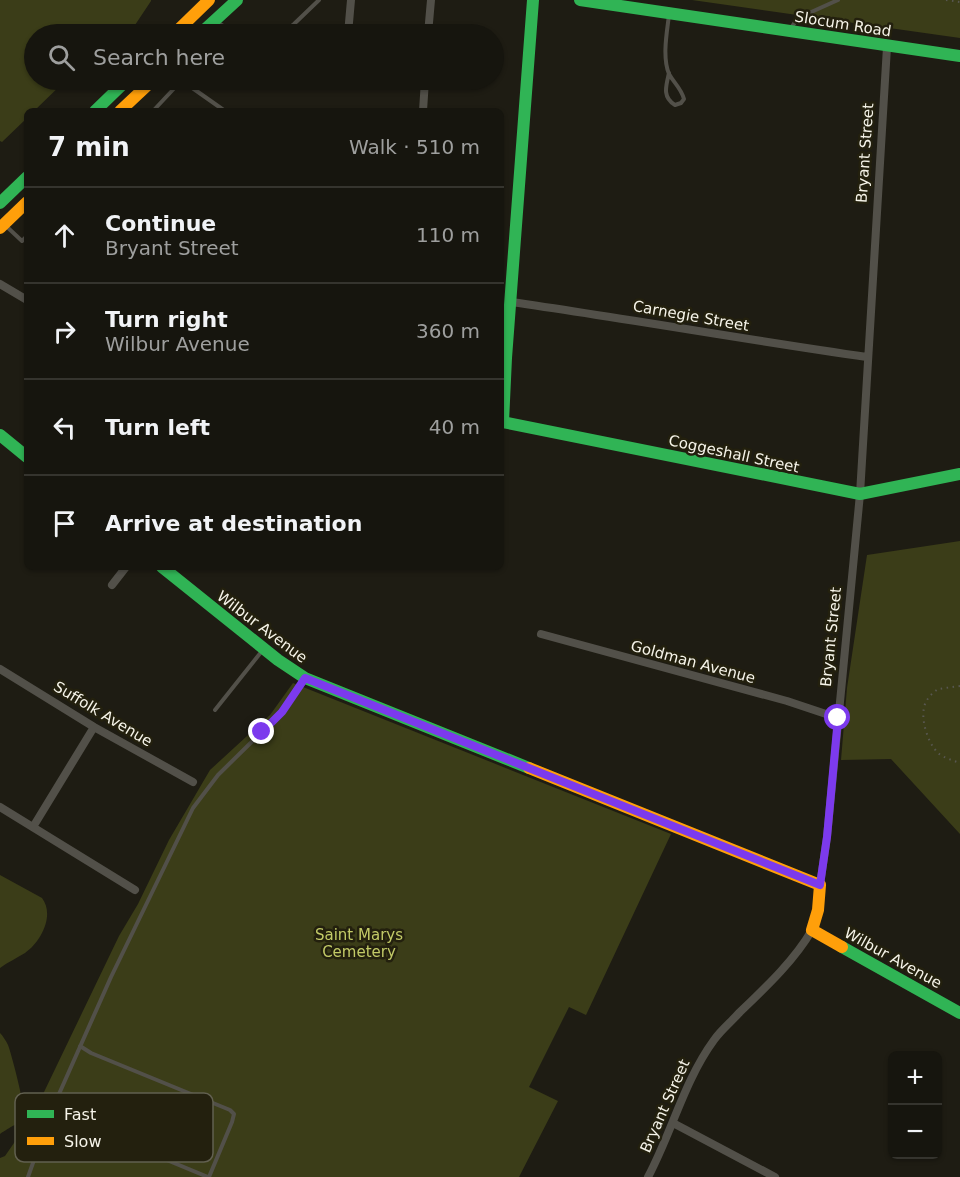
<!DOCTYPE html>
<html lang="en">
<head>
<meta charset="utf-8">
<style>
  body { margin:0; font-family:"DejaVu Sans",sans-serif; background:#1f1e17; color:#f1f3f6 }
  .controls { position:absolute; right:18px; bottom:18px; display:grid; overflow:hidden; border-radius:9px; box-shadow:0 2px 4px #0004 }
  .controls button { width:54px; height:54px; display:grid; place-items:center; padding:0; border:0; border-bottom:2px solid #35342e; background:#16150e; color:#f1f3f6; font:30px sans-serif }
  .stop { position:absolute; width:18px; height:18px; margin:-14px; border:4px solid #7c3aed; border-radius:50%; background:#fff }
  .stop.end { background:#7c3aed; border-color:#fff; box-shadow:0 2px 6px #0008 }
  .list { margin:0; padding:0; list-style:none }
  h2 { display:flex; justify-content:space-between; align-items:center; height:78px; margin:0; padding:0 24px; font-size:26px }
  h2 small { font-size:20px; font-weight:400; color:#9e9f9e }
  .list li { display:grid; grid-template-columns:39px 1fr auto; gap:18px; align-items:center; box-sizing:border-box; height:96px; padding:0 24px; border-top:2px solid #35342e }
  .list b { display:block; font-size:22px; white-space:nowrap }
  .list p { margin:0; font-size:20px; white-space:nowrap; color:#9e9f9e }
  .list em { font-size:20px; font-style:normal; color:#9e9f9e }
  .icon { flex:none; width:33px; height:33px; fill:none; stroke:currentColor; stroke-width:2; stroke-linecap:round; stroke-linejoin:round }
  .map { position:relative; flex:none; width:960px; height:1177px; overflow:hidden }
  .search { position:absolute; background:#16150e; box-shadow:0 2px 4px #0004; left:24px; top:24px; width:480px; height:66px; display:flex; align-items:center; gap:15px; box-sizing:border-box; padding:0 21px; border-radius:33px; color:#9e9f9e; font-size:22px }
  .panel { position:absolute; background:#16150e; box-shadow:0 2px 4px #0004; left:24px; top:108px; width:480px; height:462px; border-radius:9px }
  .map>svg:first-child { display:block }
  .green { fill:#3b3d18 }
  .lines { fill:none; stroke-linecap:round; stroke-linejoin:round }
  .path { stroke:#585750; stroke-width:2; stroke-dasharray:1.5 4.5; stroke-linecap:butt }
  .lane { stroke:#525049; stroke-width:4 }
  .street { stroke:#525049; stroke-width:8 }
  .fast { stroke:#30b455; stroke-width:12 }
  .slow { stroke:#ff9f0a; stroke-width:12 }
  .route { stroke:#7c3aed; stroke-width:8 }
  .labels { text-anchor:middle; stroke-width:5; stroke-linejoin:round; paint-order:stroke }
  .street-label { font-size:15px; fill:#f6f4e9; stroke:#23200e }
  .park-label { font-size:15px; fill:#c2ca67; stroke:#23200e }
  .key { fill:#23200e; stroke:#626050; stroke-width:1.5 }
  .key-label { font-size:16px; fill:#f6f4e9 }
</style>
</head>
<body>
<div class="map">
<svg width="960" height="1177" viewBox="0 0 960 1177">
  <rect width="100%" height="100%" fill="#1e1c13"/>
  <path class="green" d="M0 0H151V1L129 34H34V80H66L34 111H27V118L2 142 0 141Z
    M692 0H960V38Z
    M960 541V834L891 759 841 760 847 688 867 555Z
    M293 683 671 834 586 1015 569 1007 529 1087 558 1101 519 1177H0V1158L5 1156 32 1117 119 936 138 904 169 840 210 770 270 715Z
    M0 875 42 898C55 915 41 942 25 953 17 958 8 962 0 968Z
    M0 1033C3 1036 6 1041 8 1045 11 1052 27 1113 24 1118 21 1122 5 1130 0 1134Z"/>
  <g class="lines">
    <path class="path" d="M946 0 960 2
      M960 686 938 689C932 693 925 700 924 708 921 721 928 743 938 753 944 758 952 760 960 763"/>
    <path class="lane" d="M218 23 238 34
      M791 28 798 18 838 0
      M281 34 294 24 319 0
      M669 73C666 86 662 97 675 105L681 103 684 99C681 88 674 83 669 74 662 57 667 32 669 15
      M181 80 225 111
      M153 111 182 80
      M6 226 22 241 27 236
      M215 710 262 651
      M80 1046 91 1053 230 1110 234 1114 232 1122 209 1177
      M28 1177 51 1112
      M208 1177 51 1112 111 977 193 808 218 775 282 712 303 681"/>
    <path class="street" d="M348 34 351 0
      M428 34 431 0
      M423 111 425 80
      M0 284 27 300
      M511 302C630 319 748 340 867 357
      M112 585 126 567
      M541 634 787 701 838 718
      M0 669 94 727 193 782
      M0 807 135 890
      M33 827 94 727
      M820 885 827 837 860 494 887 47
      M673 1123 775 1177
      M648 1177C672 1132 684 1081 714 1040 721 1030 731 1022 739 1013 765 988 794 961 812 930"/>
    <path class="fast" d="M533 0 506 358 503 422 860 494 960 474
      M580 0 960 56
      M200 34 237 0
      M95 111 127 80
      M0 203 27 177
      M0 435 27 457
      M162 567 278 660 305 678 529 768
      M842 947 960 1013"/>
    <path class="slow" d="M174 34 209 0
      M120 111 153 80
      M0 228 27 202
      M529 768 820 885 818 910 812 930 842 947"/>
  </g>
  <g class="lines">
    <path class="route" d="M262 732 282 712 305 678 820 885 827 837 838 718"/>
  </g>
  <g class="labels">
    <g class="street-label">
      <text transform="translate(843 24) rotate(9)" y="5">Slocum Road</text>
      <text transform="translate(865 153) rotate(-86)" y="5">Bryant Street</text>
      <text transform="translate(691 316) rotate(10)" y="5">Carnegie Street</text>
      <text transform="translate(734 454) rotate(12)" y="5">Coggeshall Street</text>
      <text transform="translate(262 627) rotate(37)" y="5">Wilbur Avenue</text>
      <text transform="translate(831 637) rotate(-84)" y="5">Bryant Street</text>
      <text transform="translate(693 662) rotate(15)" y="5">Goldman Avenue</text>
      <text transform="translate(103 714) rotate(31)" y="5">Suffolk Avenue</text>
      <text transform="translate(893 958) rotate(29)" y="5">Wilbur Avenue</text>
      <text transform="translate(665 1106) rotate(-66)" y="5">Bryant Street</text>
    </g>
    <g class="park-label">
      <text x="359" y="940">Saint Marys<tspan x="359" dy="17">Cemetery</tspan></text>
    </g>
  </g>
  <rect x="15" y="1093" width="198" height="69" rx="9" class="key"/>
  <rect x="27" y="1110" width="27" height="8" fill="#30b455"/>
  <rect x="27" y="1137" width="27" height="8" fill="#ff9f0a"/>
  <g class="key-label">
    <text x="64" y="1120">Fast</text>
    <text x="64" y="1147">Slow</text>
  </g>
</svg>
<div class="controls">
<button>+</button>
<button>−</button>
</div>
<div class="stop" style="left:838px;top:718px"></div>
<div class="stop end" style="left:262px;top:732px"></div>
<div class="search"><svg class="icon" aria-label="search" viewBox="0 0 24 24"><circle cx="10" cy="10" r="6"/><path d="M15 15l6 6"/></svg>Search here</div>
<section class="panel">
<h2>7 min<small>Walk · 510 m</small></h2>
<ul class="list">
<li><svg class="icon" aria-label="ahead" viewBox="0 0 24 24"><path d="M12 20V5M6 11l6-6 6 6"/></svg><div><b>Continue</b><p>Bryant Street</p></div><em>110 m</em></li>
<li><svg class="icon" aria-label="right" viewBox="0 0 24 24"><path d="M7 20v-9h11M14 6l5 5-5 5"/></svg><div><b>Turn right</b><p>Wilbur Avenue</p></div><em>360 m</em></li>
<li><svg class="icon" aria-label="left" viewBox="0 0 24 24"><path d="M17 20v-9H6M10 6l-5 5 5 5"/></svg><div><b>Turn left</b></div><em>40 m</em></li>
<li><svg class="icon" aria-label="arrive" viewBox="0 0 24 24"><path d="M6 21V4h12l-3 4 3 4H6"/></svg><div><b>Arrive at destination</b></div></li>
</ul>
</section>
</div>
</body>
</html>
